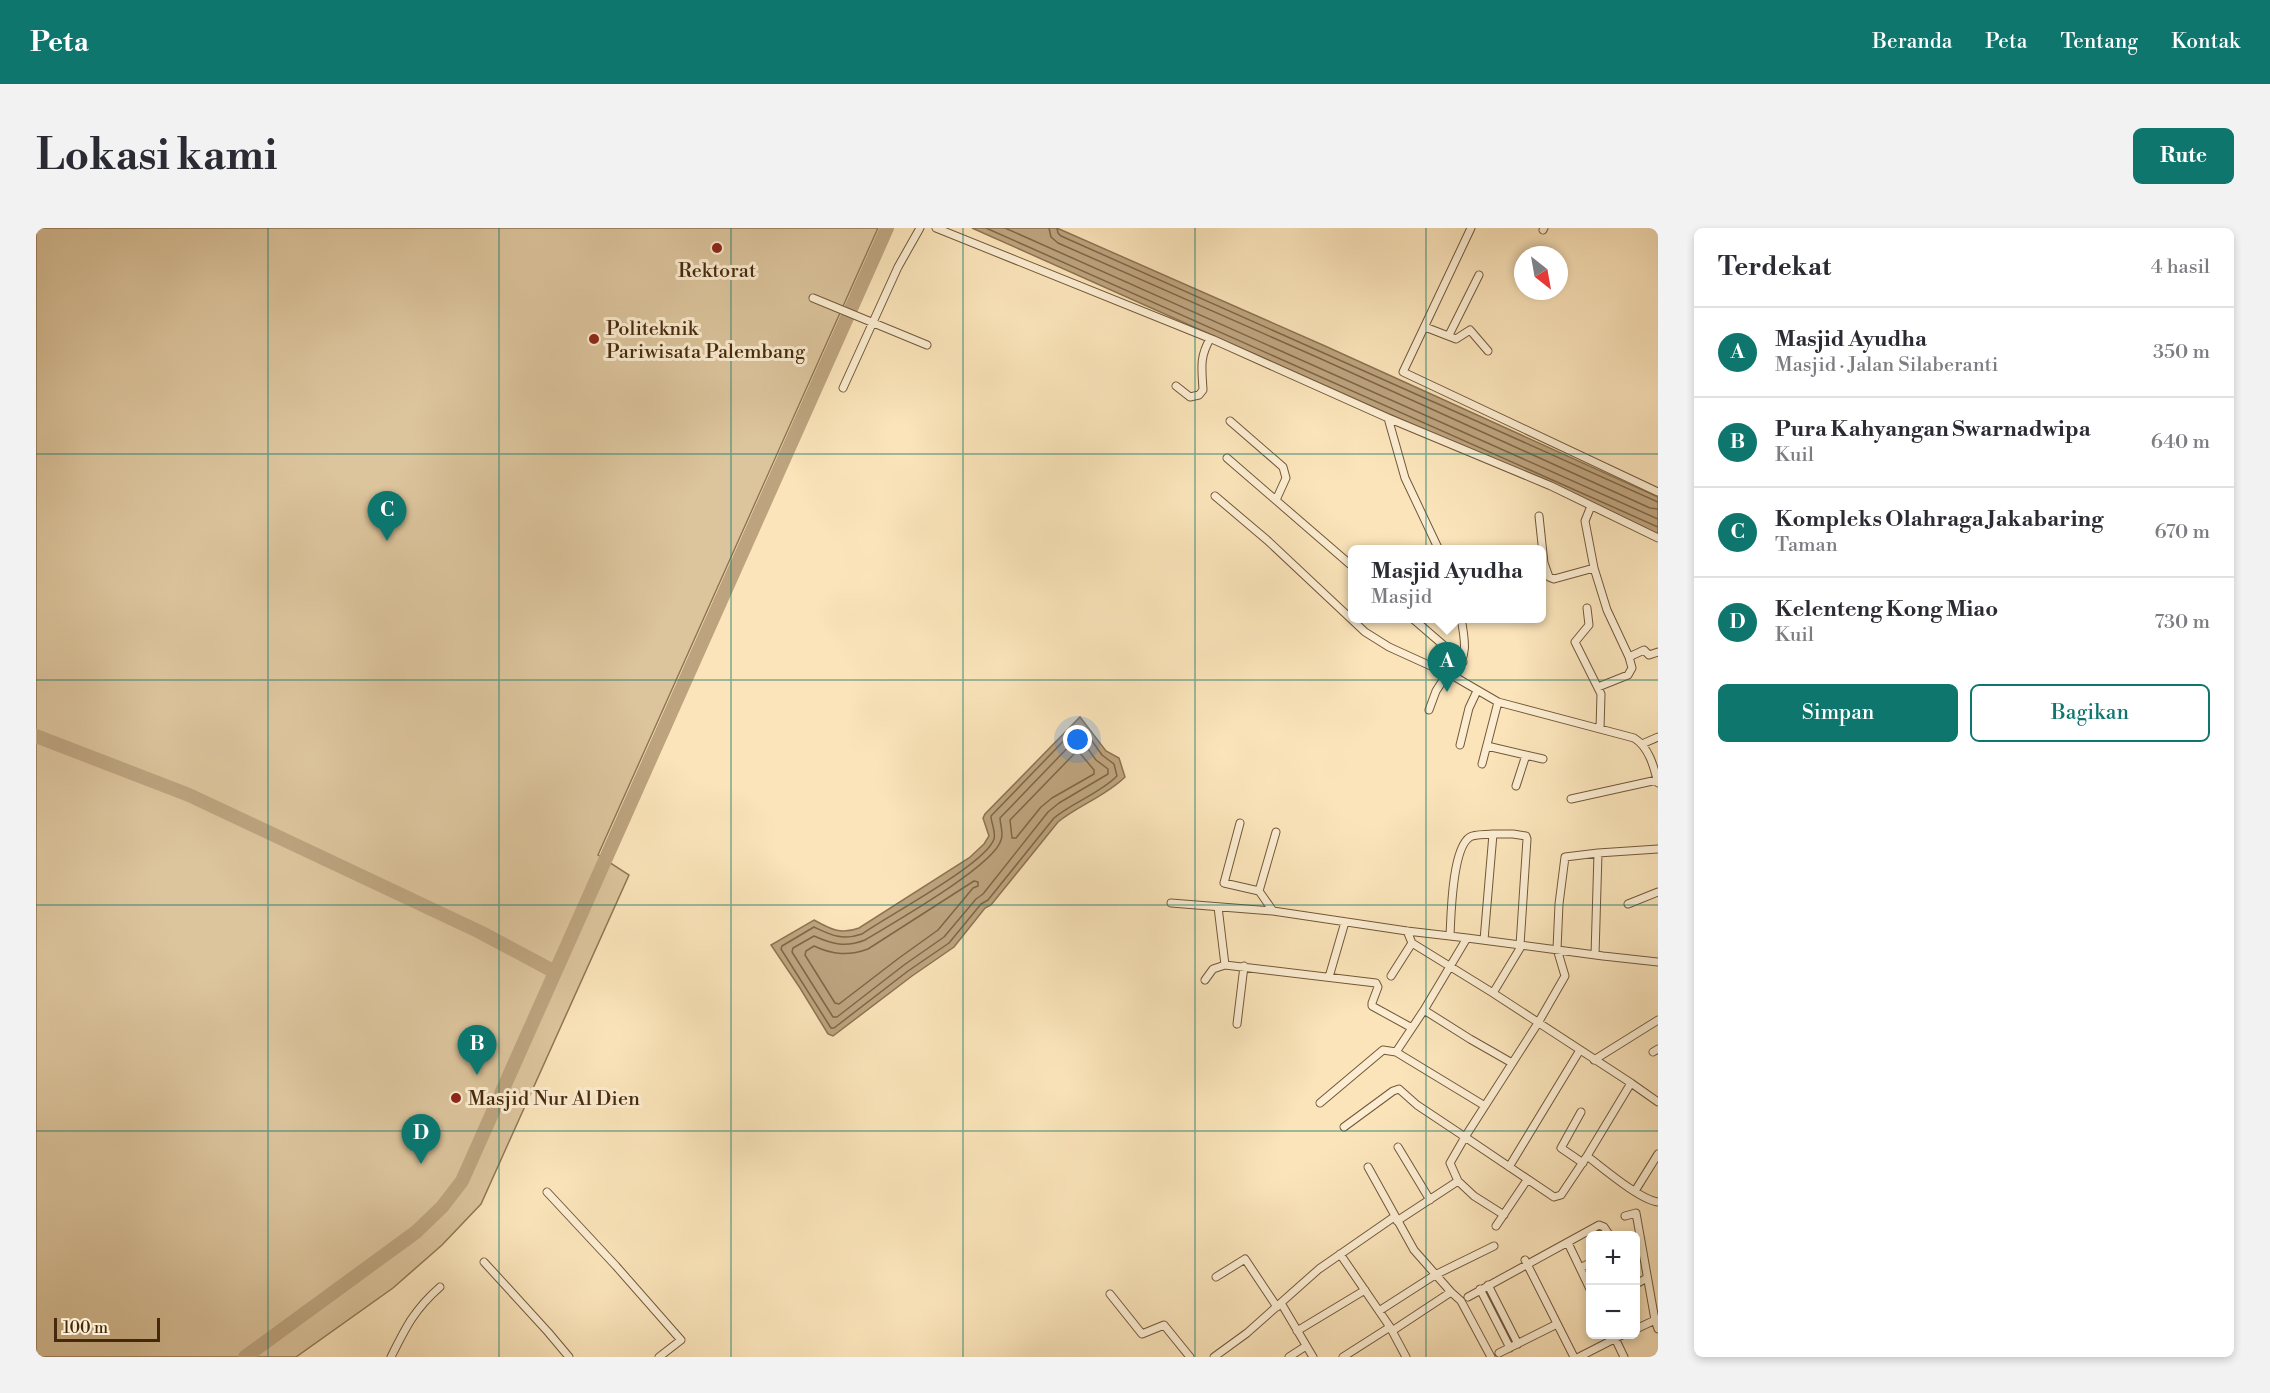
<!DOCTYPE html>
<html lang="id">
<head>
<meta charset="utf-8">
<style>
  body { margin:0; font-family:"Libre Bodoni",serif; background:#f2f2f3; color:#2b2b33 }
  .controls { position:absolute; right:18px; bottom:18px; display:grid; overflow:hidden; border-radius:9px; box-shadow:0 3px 9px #0003 }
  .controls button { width:54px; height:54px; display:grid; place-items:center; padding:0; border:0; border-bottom:2px solid #e1e1e2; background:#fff; color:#2b2b33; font:30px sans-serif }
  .compass { position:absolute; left:1478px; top:18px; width:54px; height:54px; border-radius:50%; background:#fff; box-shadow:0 3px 9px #0003; rotate:149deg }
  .scale { position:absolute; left:18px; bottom:15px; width:106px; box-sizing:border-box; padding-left:6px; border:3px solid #44290c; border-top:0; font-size:16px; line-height:21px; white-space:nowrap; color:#44290c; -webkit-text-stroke:4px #fcedd2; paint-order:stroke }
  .you { position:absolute; left:1042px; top:512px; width:21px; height:21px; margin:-15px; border:4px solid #fff; border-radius:50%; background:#1a73e8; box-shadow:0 0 0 9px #1a73e833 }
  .badge { display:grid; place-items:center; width:39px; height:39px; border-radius:50%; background:#0f766e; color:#fff; font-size:20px; font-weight:700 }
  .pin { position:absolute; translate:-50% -50px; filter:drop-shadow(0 2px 3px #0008) }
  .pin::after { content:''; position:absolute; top:32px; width:21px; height:18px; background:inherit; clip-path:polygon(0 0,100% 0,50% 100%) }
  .popup { position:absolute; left:1312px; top:317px; width:198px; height:78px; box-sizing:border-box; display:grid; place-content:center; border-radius:9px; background:#fff; filter:drop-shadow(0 2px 4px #0005); font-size:20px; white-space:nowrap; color:#7c7c81 }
  .popup b { font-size:22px; color:#2b2b33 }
  .popup::after { content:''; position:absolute; left:50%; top:100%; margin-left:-12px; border:12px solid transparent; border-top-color:#fff }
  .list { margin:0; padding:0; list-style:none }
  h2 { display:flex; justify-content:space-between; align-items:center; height:78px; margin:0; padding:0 24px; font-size:26px }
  h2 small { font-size:20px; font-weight:400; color:#7c7c81 }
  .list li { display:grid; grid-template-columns:39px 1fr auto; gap:18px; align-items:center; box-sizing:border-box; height:90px; padding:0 24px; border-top:2px solid #e1e1e2 }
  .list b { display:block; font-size:22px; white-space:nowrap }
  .list p { margin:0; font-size:20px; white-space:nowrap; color:#7c7c81 }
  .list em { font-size:20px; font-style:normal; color:#7c7c81 }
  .actions { display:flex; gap:12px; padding:18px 24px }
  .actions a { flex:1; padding:14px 0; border:2px solid #0f766e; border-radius:9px; text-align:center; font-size:21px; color:#0f766e }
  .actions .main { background:#0f766e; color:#fff }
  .map { position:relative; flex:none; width:1622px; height:1129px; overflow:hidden; border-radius:9px }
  header { display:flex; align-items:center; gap:36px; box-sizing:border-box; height:84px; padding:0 30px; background:#0f766e; color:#fff }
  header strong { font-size:28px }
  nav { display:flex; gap:33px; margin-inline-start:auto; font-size:21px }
  .intro { display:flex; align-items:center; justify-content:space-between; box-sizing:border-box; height:144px; padding:0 36px }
  h1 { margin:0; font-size:42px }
  .button { padding:15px 27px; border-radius:9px; background:#0f766e; color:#fff; font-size:21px; font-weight:700 }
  main { display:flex; gap:36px; padding:0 36px }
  aside { flex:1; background:#fff; border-radius:9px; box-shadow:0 3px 9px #0003 }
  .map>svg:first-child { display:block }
  .green { fill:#dcc49c; stroke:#907654; stroke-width:1.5 }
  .water { fill:#bda47f; stroke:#8d7351; stroke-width:1.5 }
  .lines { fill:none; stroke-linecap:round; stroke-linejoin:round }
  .shore { stroke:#806646; stroke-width:1.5 }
  .river { stroke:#bda47f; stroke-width:14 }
  .street-casing { stroke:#725838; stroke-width:9 }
  .street { stroke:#fcedd2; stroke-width:7 }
  .grid { fill:none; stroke:#0f766e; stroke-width:1.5; stroke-opacity:0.55 }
  .poi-dot { fill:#8f2418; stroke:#fcedd2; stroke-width:2 }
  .labels { text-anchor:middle; stroke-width:6; stroke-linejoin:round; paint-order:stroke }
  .poi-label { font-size:20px; fill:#44290c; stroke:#fcedd2; text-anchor:start }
</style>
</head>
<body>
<header>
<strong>Peta</strong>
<nav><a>Beranda</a><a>Peta</a><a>Tentang</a><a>Kontak</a></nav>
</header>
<div class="intro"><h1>Lokasi kami</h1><a class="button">Rute</a></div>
<main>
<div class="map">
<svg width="1622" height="1129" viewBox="0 0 1622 1129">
  <rect width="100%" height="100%" fill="#fbe4ba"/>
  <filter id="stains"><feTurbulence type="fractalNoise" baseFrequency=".00333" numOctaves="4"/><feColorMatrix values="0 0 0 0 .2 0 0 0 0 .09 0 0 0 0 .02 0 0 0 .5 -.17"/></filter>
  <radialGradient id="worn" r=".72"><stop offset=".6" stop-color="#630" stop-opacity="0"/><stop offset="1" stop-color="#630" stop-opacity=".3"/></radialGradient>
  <path class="green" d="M0 0H842L562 627 593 647 445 976 406 1017 357 1060 260 1129H0Z"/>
  <path class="water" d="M936 0H1021L1289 118 1622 269V306Z
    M1044 489 1070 523 1083 530 1089 549C1070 568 1043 577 1022 594L955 677 949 680 918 719 876 748 797 808 792 806 764 760 735 717 778 692C794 701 805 707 823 700L933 630 948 616 953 608 947 590 949 586Z"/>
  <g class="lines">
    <path class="shore" d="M950 0 1622 299
      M969 0 1622 291
      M1013 0 1015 9 1022 15 1283 130 1614 280 1622 281
      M1021 0 1022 5 1025 8 1622 274
      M1042 498 1046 499 1066 527 1078 536 1081 548C1063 566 1037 574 1018 590L952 672 945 676 913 715 872 743 798 800H795L745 721 746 718 778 699C795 707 806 713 826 706 851 688 950 636 958 611 960 603 955 595 955 588Z
      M1041 510H1044L1060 532 1072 541V546L1023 575 1012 584 947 666 940 671 908 709 868 737 801 789H797L756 724 757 720 778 708C796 716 809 720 829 712 855 696 958 638 965 612 968 605 964 597 964 590Z
      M1043 524 1058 542V546L1016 570 1005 579 980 610H976L974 592 1039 525Z
      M938 653 942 654V658L937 660 902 702 863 730 803 776 799 775 769 727 770 723 778 718C797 727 813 728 832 721Z"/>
    <path class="river" d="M0 508 153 567 444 704 519 744
      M209 1129 380 1004 406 979 426 953 851 0"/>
    <defs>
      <path id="street" d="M900 0 1178 112 1352 190 1369 250 1403 322
        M1435 0 1367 144 1622 264
        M1507 2 1508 0
        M777 70 891 117
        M1389 99 1420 111 1434 102 1452 123
        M1413 107 1443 47
        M1140 158 1154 169 1163 167 1167 162C1166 141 1163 130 1174 111
        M807 160 862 39 884 0
        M1352 190 1515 258 1622 310
        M1194 193 1247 239 1250 250 1240 272
        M1191 230 1316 338
        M1179 268 1231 312 1329 404 1353 419 1419 449 1462 474 1598 510C1613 519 1618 539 1622 555
        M1503 288 1508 335
        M1506 336 1508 335 1513 349 1518 351 1558 340 1549 293 1555 278
        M1558 340 1571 382 1593 429 1596 440 1592 447 1562 459
        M1551 380 1553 397 1539 414 1565 466 1564 501
        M1376 390 1427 434
        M1593 429 1608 422 1613 427 1622 424
        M1419 449C1431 425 1430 417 1425 390
        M1393 482 1400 463 1411 446
        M1606 516 1622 509
        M1424 517 1433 480 1441 463
        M1451 518 1507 531
        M1446 536 1462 474
        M1480 558 1490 527
        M1535 571 1621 552
        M1204 595 1188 655 1223 663 1237 683 1371 703 1431 710
        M1457 606H1477L1490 608 1491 611 1484 717
        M1223 663 1240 604
        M1135 675 1237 683
        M1592 676 1622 664
        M1182 679 1189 737
        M1371 703 1376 715 1457 765 1595 855 1551 928C1567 940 1604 972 1622 974
        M1414 708C1415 687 1416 620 1434 609 1439 606 1450 607 1457 606L1448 712
        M1559 727 1562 625
        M1355 748 1376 715
        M1293 749 1309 694
        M1169 752 1177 741 1189 737 1340 755 1342 759 1336 775V778L1376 800
        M1457 765 1486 717
        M1388 782 1360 824 1449 878
        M1201 796 1208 738
        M1617 824 1622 821
        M1558 832 1622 792
        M1476 835 1434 811 1388 782 1431 710 1567 728 1622 734
        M1595 855 1622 874
        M1284 875 1347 822 1360 824
        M1545 884 1525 920 1547 935
        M1308 899 1357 863 1363 861 1381 877 1429 909 1414 935 1422 953
        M1362 919 1394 972
        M1551 928 1525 967 1518 969 1429 909 1502 795 1529 748 1521 721 1523 676 1529 629 1562 625 1622 621
        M1332 939 1378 1022 1415 1064 1425 1073 1455 1129
        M1473 939 1544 822
        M1599 963 1622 926
        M511 964 580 1038 645 1112 623 1129
        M1589 988 1600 985 1619 1092 1600 1101
        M1361 993 1422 953 1438 968 1468 987
        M1460 998 1491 952
        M1532 1015 1554 1061
        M1304 1026 1354 1099 1370 1129
        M1489 1032 1538 1129
        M448 1034 512 1104 533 1129
        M1544 1040 1554 1035
        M1180 1049 1209 1031 1241 1079
        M1600 1056 1611 1050
        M1452 1057 1482 1116
        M1444 1061 1474 1120
        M1074 1066 1106 1106 1128 1097 1154 1129
        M1432 1069 1563 997 1568 999 1574 1008
        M1245 1075 1277 1129
        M1343 1083 1399 1047 1458 1018
        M1622 1091 1619 1092 1622 1101
        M1261 1103 1329 1062
        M1356 1103 1415 1064
        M1577 1106 1588 1129
        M1463 1125 1521 1096
        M355 1129C370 1099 378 1082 404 1059
        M1178 1129 1211 1105 1283 1041 1358 989
        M1253 1129 1270 1118
        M1307 1129 1354 1099
        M1543 1129 1588 1106"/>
    </defs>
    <use href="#street" class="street-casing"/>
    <use href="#street" class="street"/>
  </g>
  <path class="grid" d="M232 0V1129M463 0V1129M695 0V1129M927 0V1129M1159 0V1129M1390 0V1129M0 226H1622M0 452H1622M0 677H1622M0 903H1622"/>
  <g class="poi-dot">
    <circle cx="681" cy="20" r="6"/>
    <circle cx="558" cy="111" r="6"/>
    <circle cx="420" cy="870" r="6"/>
  </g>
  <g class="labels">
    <g class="poi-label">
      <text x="681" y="49" text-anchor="middle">Rektorat</text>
      <text x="570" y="107">Politeknik<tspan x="570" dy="23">Pariwisata Palembang</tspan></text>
      <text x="432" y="877">Masjid Nur Al Dien</text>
    </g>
  </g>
  <rect width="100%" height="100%" filter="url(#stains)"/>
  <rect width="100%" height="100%" fill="url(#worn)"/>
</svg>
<div class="controls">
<button>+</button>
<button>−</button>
</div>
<svg class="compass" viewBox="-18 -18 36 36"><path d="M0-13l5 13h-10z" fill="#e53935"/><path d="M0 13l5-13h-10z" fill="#7c7c81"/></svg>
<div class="scale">100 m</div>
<div class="you"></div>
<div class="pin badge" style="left:1411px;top:464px">A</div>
<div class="popup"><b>Masjid Ayudha</b>Masjid</div>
<div class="pin badge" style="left:441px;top:847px">B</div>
<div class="pin badge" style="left:351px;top:313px">C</div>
<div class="pin badge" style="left:385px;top:936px">D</div>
</div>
<aside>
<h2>Terdekat<small>4 hasil</small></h2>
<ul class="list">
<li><span class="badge">A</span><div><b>Masjid Ayudha</b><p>Masjid · Jalan Silaberanti</p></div><em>350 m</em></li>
<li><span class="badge">B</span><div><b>Pura Kahyangan Swarnadwipa</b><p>Kuil</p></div><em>640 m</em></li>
<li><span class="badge">C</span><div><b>Kompleks Olahraga Jakabaring</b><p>Taman</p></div><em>670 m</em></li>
<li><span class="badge">D</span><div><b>Kelenteng Kong Miao</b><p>Kuil</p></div><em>730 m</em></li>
</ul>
<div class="actions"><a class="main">Simpan</a><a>Bagikan</a></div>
</aside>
</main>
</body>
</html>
